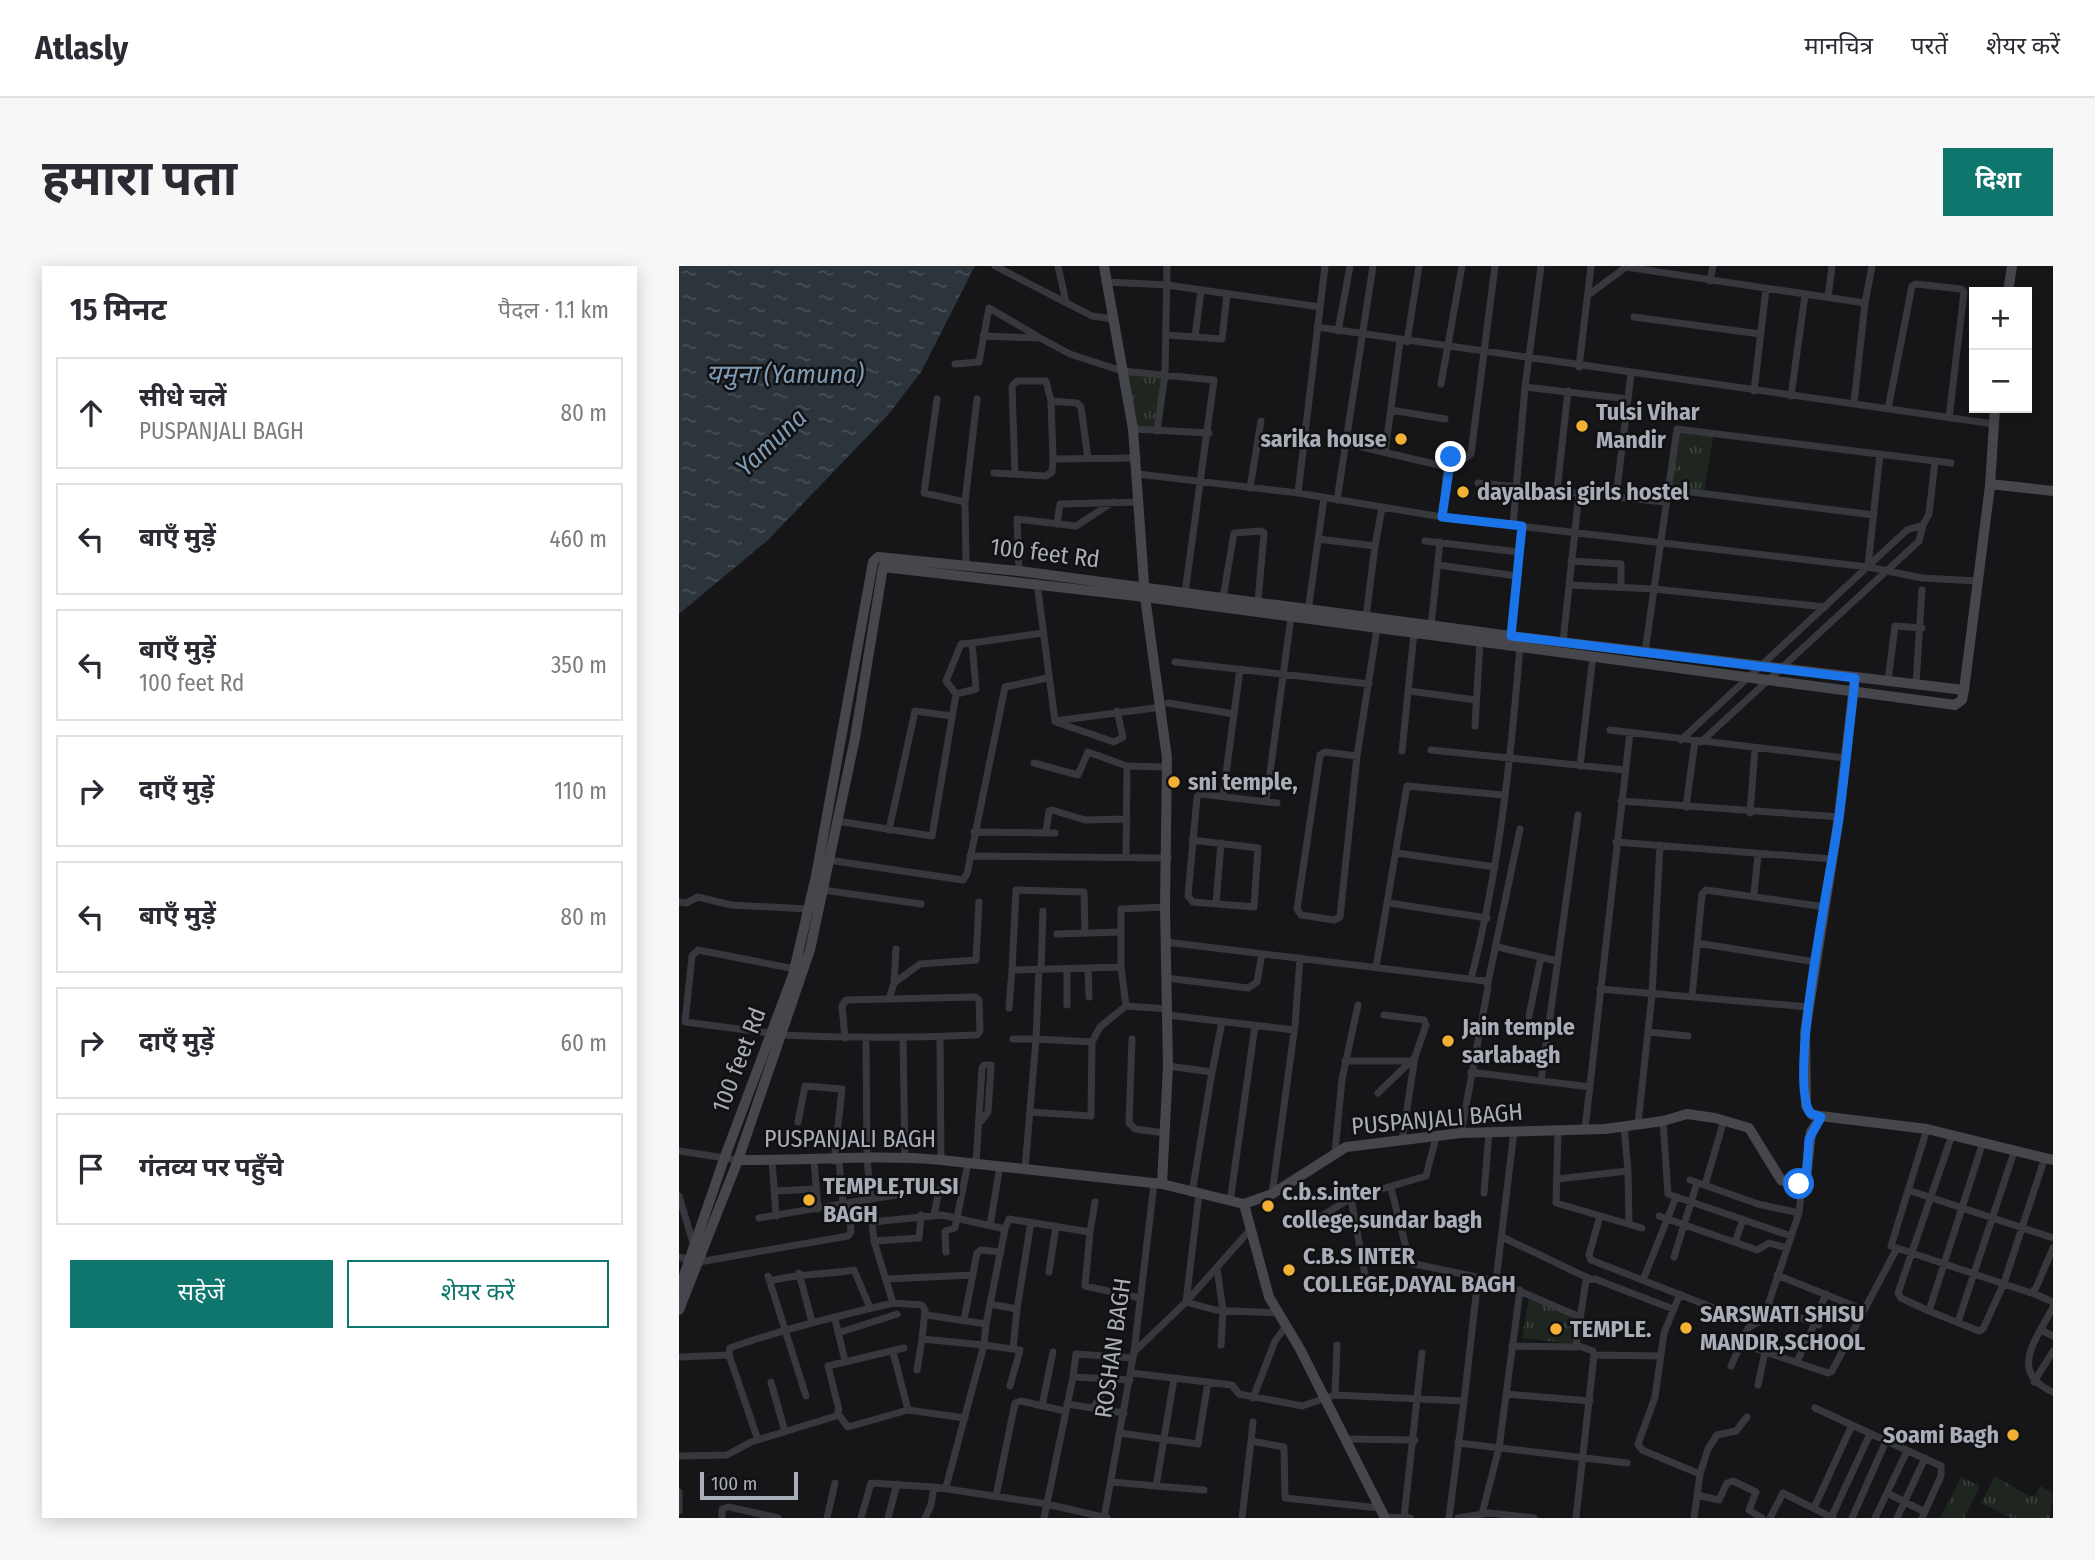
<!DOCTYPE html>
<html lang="hi">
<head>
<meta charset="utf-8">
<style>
  body { margin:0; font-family:"Fira Sans Condensed","Noto Sans Devanagari",sans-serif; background:#f7f7f7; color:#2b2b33 }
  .controls { position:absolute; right:21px; top:21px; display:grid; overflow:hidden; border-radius:0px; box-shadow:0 4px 18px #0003 }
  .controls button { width:63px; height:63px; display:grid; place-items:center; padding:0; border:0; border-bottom:2px solid #e1e1e2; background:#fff; color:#2b2b33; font:35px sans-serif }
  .scale { position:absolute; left:21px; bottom:18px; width:98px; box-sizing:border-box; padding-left:7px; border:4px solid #a8adb8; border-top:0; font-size:19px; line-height:24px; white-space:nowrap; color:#a8adb8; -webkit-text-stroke:5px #111113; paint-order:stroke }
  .stop { position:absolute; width:21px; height:21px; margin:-16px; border:5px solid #1a73e8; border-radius:50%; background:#fff }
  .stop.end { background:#1a73e8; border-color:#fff; box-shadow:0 2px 7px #0008 }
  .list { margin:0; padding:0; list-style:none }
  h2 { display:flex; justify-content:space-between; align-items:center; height:91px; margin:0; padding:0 28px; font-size:30px }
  h2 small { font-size:23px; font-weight:400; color:#7c7c81 }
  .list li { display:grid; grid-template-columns:46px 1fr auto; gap:21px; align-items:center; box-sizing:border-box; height:112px; margin:0 14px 14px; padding:0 14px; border:2px solid #e1e1e2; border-radius:0px }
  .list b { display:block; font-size:26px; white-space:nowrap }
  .list p { margin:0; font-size:23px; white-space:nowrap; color:#7c7c81 }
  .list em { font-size:23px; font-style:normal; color:#7c7c81 }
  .actions { display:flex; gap:14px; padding:21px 28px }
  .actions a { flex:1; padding:16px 0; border:2px solid #0f766e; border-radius:0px; text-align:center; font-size:24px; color:#0f766e }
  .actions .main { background:#0f766e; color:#fff }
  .icon { flex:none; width:38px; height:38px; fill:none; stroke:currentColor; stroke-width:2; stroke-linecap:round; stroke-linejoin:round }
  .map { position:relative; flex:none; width:1374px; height:1252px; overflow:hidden; border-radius:0px }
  header { display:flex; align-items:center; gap:42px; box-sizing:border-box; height:98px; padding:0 35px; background:#fff; border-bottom:2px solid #e1e1e2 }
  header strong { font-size:33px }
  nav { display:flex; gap:38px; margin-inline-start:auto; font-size:24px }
  .intro { display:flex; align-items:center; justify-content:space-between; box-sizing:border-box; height:168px; padding:0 42px }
  h1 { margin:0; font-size:49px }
  .button { padding:18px 32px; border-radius:0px; background:#0f766e; color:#fff; font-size:24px; font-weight:700 }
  main { display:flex; gap:42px; padding:0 42px }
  aside { flex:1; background:#fff; border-radius:0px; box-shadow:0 4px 18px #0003 }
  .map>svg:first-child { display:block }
  .grass { fill:url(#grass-tufts) }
  .water { fill:url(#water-ripples) }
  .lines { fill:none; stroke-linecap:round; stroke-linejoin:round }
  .street { stroke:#37383d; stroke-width:7 }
  .secondary { stroke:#45474d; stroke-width:10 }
  .route { stroke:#1a73e8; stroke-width:9 }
  .poi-dot { fill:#f2b134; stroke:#111113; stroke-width:2.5 }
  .labels { text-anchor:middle; stroke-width:5; stroke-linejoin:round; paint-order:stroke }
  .poi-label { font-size:24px; font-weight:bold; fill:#a8adb8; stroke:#111113; text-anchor:start }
  .street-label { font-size:24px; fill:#a8adb8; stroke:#111113 }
  .water-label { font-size:26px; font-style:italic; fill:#7f9bb3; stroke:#111113 }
</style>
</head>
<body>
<header>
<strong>Atlasly</strong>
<nav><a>मानचित्र</a><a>परतें</a><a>शेयर करें</a></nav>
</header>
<div class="intro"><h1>हमारा पता</h1><a class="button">दिशा</a></div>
<main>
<aside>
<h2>15 मिनट<small>पैदल · 1.1 km</small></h2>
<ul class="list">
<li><svg class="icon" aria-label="ahead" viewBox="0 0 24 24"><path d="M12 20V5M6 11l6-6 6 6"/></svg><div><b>सीधे चलें</b><p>PUSPANJALI BAGH</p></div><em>80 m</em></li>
<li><svg class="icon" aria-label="left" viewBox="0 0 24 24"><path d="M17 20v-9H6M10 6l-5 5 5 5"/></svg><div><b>बाएँ मुड़ें</b></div><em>460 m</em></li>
<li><svg class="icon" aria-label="left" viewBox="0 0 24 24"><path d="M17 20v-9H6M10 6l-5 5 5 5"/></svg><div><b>बाएँ मुड़ें</b><p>100 feet Rd</p></div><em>350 m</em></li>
<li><svg class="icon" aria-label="right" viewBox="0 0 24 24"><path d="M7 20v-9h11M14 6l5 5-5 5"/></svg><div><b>दाएँ मुड़ें</b></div><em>110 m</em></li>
<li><svg class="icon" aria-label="left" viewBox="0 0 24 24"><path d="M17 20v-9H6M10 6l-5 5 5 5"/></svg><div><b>बाएँ मुड़ें</b></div><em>80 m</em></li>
<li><svg class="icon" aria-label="right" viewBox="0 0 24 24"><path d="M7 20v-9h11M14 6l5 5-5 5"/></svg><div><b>दाएँ मुड़ें</b></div><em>60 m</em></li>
<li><svg class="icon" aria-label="arrive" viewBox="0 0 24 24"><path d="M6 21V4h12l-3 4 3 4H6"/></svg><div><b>गंतव्य पर पहुँचे</b></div></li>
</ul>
<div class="actions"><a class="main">सहेजें</a><a>शेयर करें</a></div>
</aside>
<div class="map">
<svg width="1374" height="1252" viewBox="0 0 1374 1252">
  <defs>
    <pattern id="grass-tufts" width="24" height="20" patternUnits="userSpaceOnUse" patternTransform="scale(1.75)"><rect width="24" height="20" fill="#1e261f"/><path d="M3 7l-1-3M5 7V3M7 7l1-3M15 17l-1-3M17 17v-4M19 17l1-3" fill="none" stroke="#3c433d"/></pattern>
    <pattern id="water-ripples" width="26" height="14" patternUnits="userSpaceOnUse" patternTransform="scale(1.75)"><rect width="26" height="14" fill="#2c353c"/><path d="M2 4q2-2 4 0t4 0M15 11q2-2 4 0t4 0" fill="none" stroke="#485056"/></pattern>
  </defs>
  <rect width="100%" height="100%" fill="#161618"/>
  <path class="grass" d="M443 105 486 108 478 165 454 163Z
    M998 163 1035 166 1025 228 988 223Z
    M850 1032 897 1053 893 1078 843 1072Z
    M1316 1210 1350 1230 1357 1229 1361 1220 1374 1227 1371 1252H1332L1302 1237Z
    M1282 1211 1301 1220 1285 1252H1261Z"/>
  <path class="water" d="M0 0H296L242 106 209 149 89 274 0 348Z"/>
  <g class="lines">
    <path class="street" d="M316 0 413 50 435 53
      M379 0 387 36
      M947 1 1186 37 1175 137
      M1031 15 1034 0
      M428 16 488 19 641 41
      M908 30 947 1
      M1149 31 1153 0
      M1186 37 1193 0
      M955 51 1081 68
      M638 61 1315 158
      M659 65 671 0
      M487 69 516 71 522 24
      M304 70 361 72 391 88 443 105 535 114 506 327
      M516 71 543 73 548 28
      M728 76 740 0
      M276 98 300 96 310 42 358 70
      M900 101 912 0
      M762 118 783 0
      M846 121 949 133
      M1075 125 1087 23
      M1112 130 1126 29
      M258 133 245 227 286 236
      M1209 143 1233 20 1237 18 1282 23 1285 26 1270 152
      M712 144 766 153
      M454 163 530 167
      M478 165 486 108 488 0
      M666 177 768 201 763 251
      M706 186 721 75
      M409 193 402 141 398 137 372 135 374 193 458 192
      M769 202 771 192 785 193 792 188 816 0
      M315 207 367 210 373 206 374 193
      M336 208 333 120 338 115H367L372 135
      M459 208 619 227 763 251 1189 301 1243 312 1299 315
      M799 217 986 236
      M571 222 582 155
      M988 223 1195 249
      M878 224 889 125
      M619 227 646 0
      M937 231 952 108
      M658 234 694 0
      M378 258 381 238 459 236
      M834 259 846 121 862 0
      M639 273 696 280 703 242
      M746 275 840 286
      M892 295 942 298V321
      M287 299 286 236 298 133
      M759 299 838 310
      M1189 300 1201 188
      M340 305 338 253 397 260 434 236
      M358 317 376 455
      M891 319 975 323 1146 341
      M544 332 555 267 582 265 585 267 579 335
      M629 345 645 232
      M687 351 696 280
      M752 360 761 276
      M832 370 843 260
      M884 376 900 228
      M293 377 282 378 267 415 277 428 297 423 293 377 364 367
      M966 386 998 163 1272 197
      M496 396 690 418
      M1209 415 1216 360 1243 362
      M1237 418 1243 324
      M730 425 797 434
      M489 437 555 448
      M376 455 483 441
      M377 456 435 476 444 471 438 445
      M796 460 801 375
      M931 464 1166 492
      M1002 474 1228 264 1244 259 1250 248 1256 195
      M1022 476 1240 275 1244 259
      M752 484 946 504
      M723 485 735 367
      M678 490 646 486 641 489 618 643 622 649 655 654 661 651 678 490 698 362
      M355 497 399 509 409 486 448 500 488 501
      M901 500 914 390
      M544 530 561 403
      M942 535 1160 551
      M587 536 612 351
      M1007 541 1016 475
      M1071 547 1076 482
      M158 555 253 570 277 428
      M210 564 236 445 273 450
      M295 566 376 567
      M367 566 370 545 373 544 406 554 448 553
      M513 574 579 582 575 641 514 636 509 630 518 531 521 528 598 537
      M937 576 1153 593
      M718 587 816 601
      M291 590 489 592
      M447 591 448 500
      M149 594 284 614 288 608 326 421 368 412
      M144 624 242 638
      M1075 628 1079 589
      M0 636 7 637 19 631 52 639 129 643
      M710 637 808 652
      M537 638 542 577
      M378 668 442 666
      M487 676 807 715 809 721 782 867
      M1018 677 1137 696
      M819 681 878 695
      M442 701 447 740 489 743
      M697 701 728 520 824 529
      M409 702 410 731
      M362 703 364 645
      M333 704 337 624 405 626 406 667
      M487 712 569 722 578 716 583 688
      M792 713C820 604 832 492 841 380
      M809 716 841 563
      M215 717 217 683
      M921 723 1130 741
      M1013 731 1023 628 1027 624 1146 641
      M210 733 215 717 241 698 297 694 300 636
      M388 739V703
      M330 742 333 704 442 701V643L486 641
      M489 749 615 764
      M850 750 862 691
      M969 766 1009 770
      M91 767 6 756 13 690 19 684 116 703
      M102 769C168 772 232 772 298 769L301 765 300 734 296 731 167 734 163 740 166 772
      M261 771 262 894
      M224 772 226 891
      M187 773 188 893 192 933 217 929
      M334 773H357L360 703
      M453 773 450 857 456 863 486 867
      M413 776 421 761 447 740
      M666 795H728
      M489 800 533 806 513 927
      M533 806 543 756
      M792 806 911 821
      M862 815 899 549
      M699 827 736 791 747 759 745 754 705 749
      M984 855 989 928 1112 970
      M119 856 126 820 163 823 155 895
      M959 858 973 728 981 579
      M906 863 951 466
      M1248 863 1212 980 1352 1027 1357 1022 1374 982
      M879 864 877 937 963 962
      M723 875 736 791
      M1304 876 1250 1045 1300 1065 1304 1063 1325 1017 1366 891
      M0 885 59 894
      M656 886 663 813 679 739
      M93 894 97 950
      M135 895 139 943
      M160 895 164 939
      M297 898 303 802 305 799H312L309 846 302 855
      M346 903 357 773 413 776 412 850 351 846
      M949 905 950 958
      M878 913 949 905 945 860
      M1011 914 1079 938 1120 947
      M1026 919 1045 854
      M712 922 731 997 817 1015 901 1051
      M1229 924 1374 972
      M96 925 137 923
      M805 927 810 866
      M593 928 616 759 621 692
      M0 930 15 980
      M551 936 576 760
      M255 949 260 924
      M921 950 910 989 912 994 1076 1058
      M980 950 1078 984 1090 977 1108 982
      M80 952 192 933
      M633 956 672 932
      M311 959 321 900
      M570 965 507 1036 536 1044 598 1047
      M411 966 406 1020 461 1032
      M823 971 909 1012
      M195 975 240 972 242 949
      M1056 976 1064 954
      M267 986 266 965 276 962 289 897
      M0 991 11 994
      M995 991 1018 917
      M20 996 169 970 172 966 170 939
      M538 1002 544 1045 542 1079
      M370 1006 377 960
      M120 1007 133 1056
      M686 1009 672 932 747 910 757 871
      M1098 1009 1185 1044
      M89 1010 127 1130
      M207 1013 294 1009
      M964 1014 997 931
      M91 1015C121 1007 146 1009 175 1004L191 1042
      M817 1015 835 865
      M1354 1027 1374 1036
      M1001 1028 985 1067 976 1131 959 1178 963 1184 1021 1208 1015 1252
      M311 1038 338 1043 352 956
      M1089 1039 1140 1059
      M1374 1041C1358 1073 1328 1106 1374 1126
      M1250 1045 1222 1032 1219 1027 1273 869
      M248 1049 307 1058 305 1079 243 1073 246 1044 243 1039 214 1037 195 975 193 956 263 949 326 963 330 953 411 966 416 936
      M156 1053 166 1095
      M285 1054 298 987 302 984 322 986
      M1135 1056 1147 1028
      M1279 1056 1336 883
      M307 1058 326 963
      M1362 1064 1374 1070
      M159 1067 218 1048
      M1063 1078 1149 1107 1153 1105 1218 982
      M833 1080 897 1081
      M334 1083 338 1043
      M214 1086 229 1144 286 1152
      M455 1086 507 1036 520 928
      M915 1089 981 1090
      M0 1091 50 1089
      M1118 1096 1136 1057
      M1052 1100 1069 1062 1079 1056 1089 1039 1120 947 1123 918
      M238 1104 243 1073
      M452 1107 553 1119 560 1128 623 1140 656 1129 785 1135 770 1252
      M451 1114 394 1111 397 1088 454 1092
      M92 1116 106 1166
      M1355 1116 1374 1085
      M1079 1119 1086 1086
      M827 1128 911 1135
      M656 1129 658 1079
      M574 1132 596 1075 608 1059
      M785 1135 799 1012
      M388 1138 445 1147
      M363 1140 374 1086
      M414 1142 433 1113
      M1136 1142 1262 1200V1210L1243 1252
      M159 1148 169 1161 229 1144
      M441 1167 519 1178 529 1116
      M667 1173 736 1174
      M79 1174 50 1089 51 1082C104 1063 159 1050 214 1037
      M572 1175 574 1156
      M779 1177 948 1197
      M0 1190 48 1189 72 1176 157 1150 160 1144 149 1100 225 1082
      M1021 1208 1029 1183 1038 1169 1057 1165 1068 1151
      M433 1216 477 1220 495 1113
      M477 1220 525 1224
      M267 1221 305 1079 341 1084 331 1120
      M0 1226V1245
      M1208 1227 1246 1246
      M1018 1229 1040 1234 1048 1217 1054 1215 1077 1226 1070 1244 1083 1252
      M317 1230 336 1137 342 1135 386 1145
      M1135 1242 1173 1159
      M803 1248 820 1182 841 1024
      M705 1251 731 1252
      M43 1252V1243L50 1241 99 1252
      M148 1252 156 1217
      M182 1252 192 1217 255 1221
      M209 1252 218 1218
      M246 1252 252 1239 255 1221 368 1238 428 1252
      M365 1252 394 1111
      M425 1252 455 1086 475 918
      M563 1252 572 1175 605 1181 606 1232 700 1242
      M725 1252 743 1087
      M779 1252 810 1247 855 1252
      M897 1252 915 1089 914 1085 897 1079 907 1014 916 1013 994 1043
      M1091 1252 1104 1227 1154 1252
      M1152 1252 1191 1168
      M1173 1252 1207 1175
      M1196 1252 1228 1185
      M1218 1252 1246 1192"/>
    <path class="secondary" d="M425 0 454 163 466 331 488 492 486 641 489 800 483 918
      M1329 26 1333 0
      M1311 218 1374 225
      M1175 419 1160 551 1126 766 1127 840 1133 849 1248 863 1374 894
      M59 894C126 895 196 888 262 894L483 918 565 938 593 928 667 881 782 867 926 863 984 855 1008 848 1036 852 1070 862 1102 914 1120 918 1127 913 1132 866 1142 851
      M565 938 590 1031 621 1083 706 1252
      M0 1024 45 893 114 709 137 610 194 296 199 291 340 305 832 370 1285 424
      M0 1044 59 894 131 684 176 472 204 301 466 331 1276 439 1283 434 1285 424 1311 220 1316 142"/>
  </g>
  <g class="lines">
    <path class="route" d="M772 191 763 251 843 260 832 370 1176 412C1171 458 1166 505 1160 551 1153 604 1108 810 1131 847L1142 851 1130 873 1127 915 1120 918"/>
  </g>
  <g class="poi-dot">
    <circle cx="903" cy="160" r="7"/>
    <circle cx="722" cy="173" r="7"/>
    <circle cx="784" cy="226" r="7"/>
    <circle cx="495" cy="516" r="7"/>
    <circle cx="769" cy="775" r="7"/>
    <circle cx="130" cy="934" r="7"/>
    <circle cx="589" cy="940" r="7"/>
    <circle cx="610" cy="1004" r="7"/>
    <circle cx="1007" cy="1062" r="7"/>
    <circle cx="877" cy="1063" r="7"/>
    <circle cx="1334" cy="1169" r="7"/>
  </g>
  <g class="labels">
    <g class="poi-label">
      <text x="917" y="154">Tulsi Vihar<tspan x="917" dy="28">Mandir</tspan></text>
      <text x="708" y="181" text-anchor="end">sarika house</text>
      <text x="798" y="234">dayalbasi girls hostel</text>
      <text x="509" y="524">sni temple,</text>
      <text x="783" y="769">Jain temple<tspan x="783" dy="28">sarlabagh</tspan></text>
      <text x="144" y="928">TEMPLE,TULSI<tspan x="144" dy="28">BAGH</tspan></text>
      <text x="603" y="934">c.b.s.inter<tspan x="603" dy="28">college,sundar bagh</tspan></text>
      <text x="624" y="998">C.B.S INTER<tspan x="624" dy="28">COLLEGE,DAYAL BAGH</tspan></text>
      <text x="1021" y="1056">SARSWATI SHISU<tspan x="1021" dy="28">MANDIR,SCHOOL</tspan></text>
      <text x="891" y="1071">TEMPLE.</text>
      <text x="1320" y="1177" text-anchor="end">Soami Bagh</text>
    </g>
    <g class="street-label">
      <text transform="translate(366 287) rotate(7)" y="8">100 feet Rd</text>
      <text transform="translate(60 794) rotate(-69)" y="8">100 feet Rd</text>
      <text transform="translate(758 853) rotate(-5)" y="8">PUSPANJALI BAGH</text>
      <text x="171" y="881">PUSPANJALI BAGH</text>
      <text transform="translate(434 1082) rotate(-82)" y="8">ROSHAN BAGH</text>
    </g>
    <g class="water-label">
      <text x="106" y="117">यमुना (Yamuna)</text>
      <text transform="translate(92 176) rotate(-43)" y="9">Yamuna</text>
    </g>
  </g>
</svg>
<div class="controls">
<button>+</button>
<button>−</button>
</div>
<div class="scale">100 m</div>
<div class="stop" style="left:1120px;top:918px"></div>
<div class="stop end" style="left:772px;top:191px"></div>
</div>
</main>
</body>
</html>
